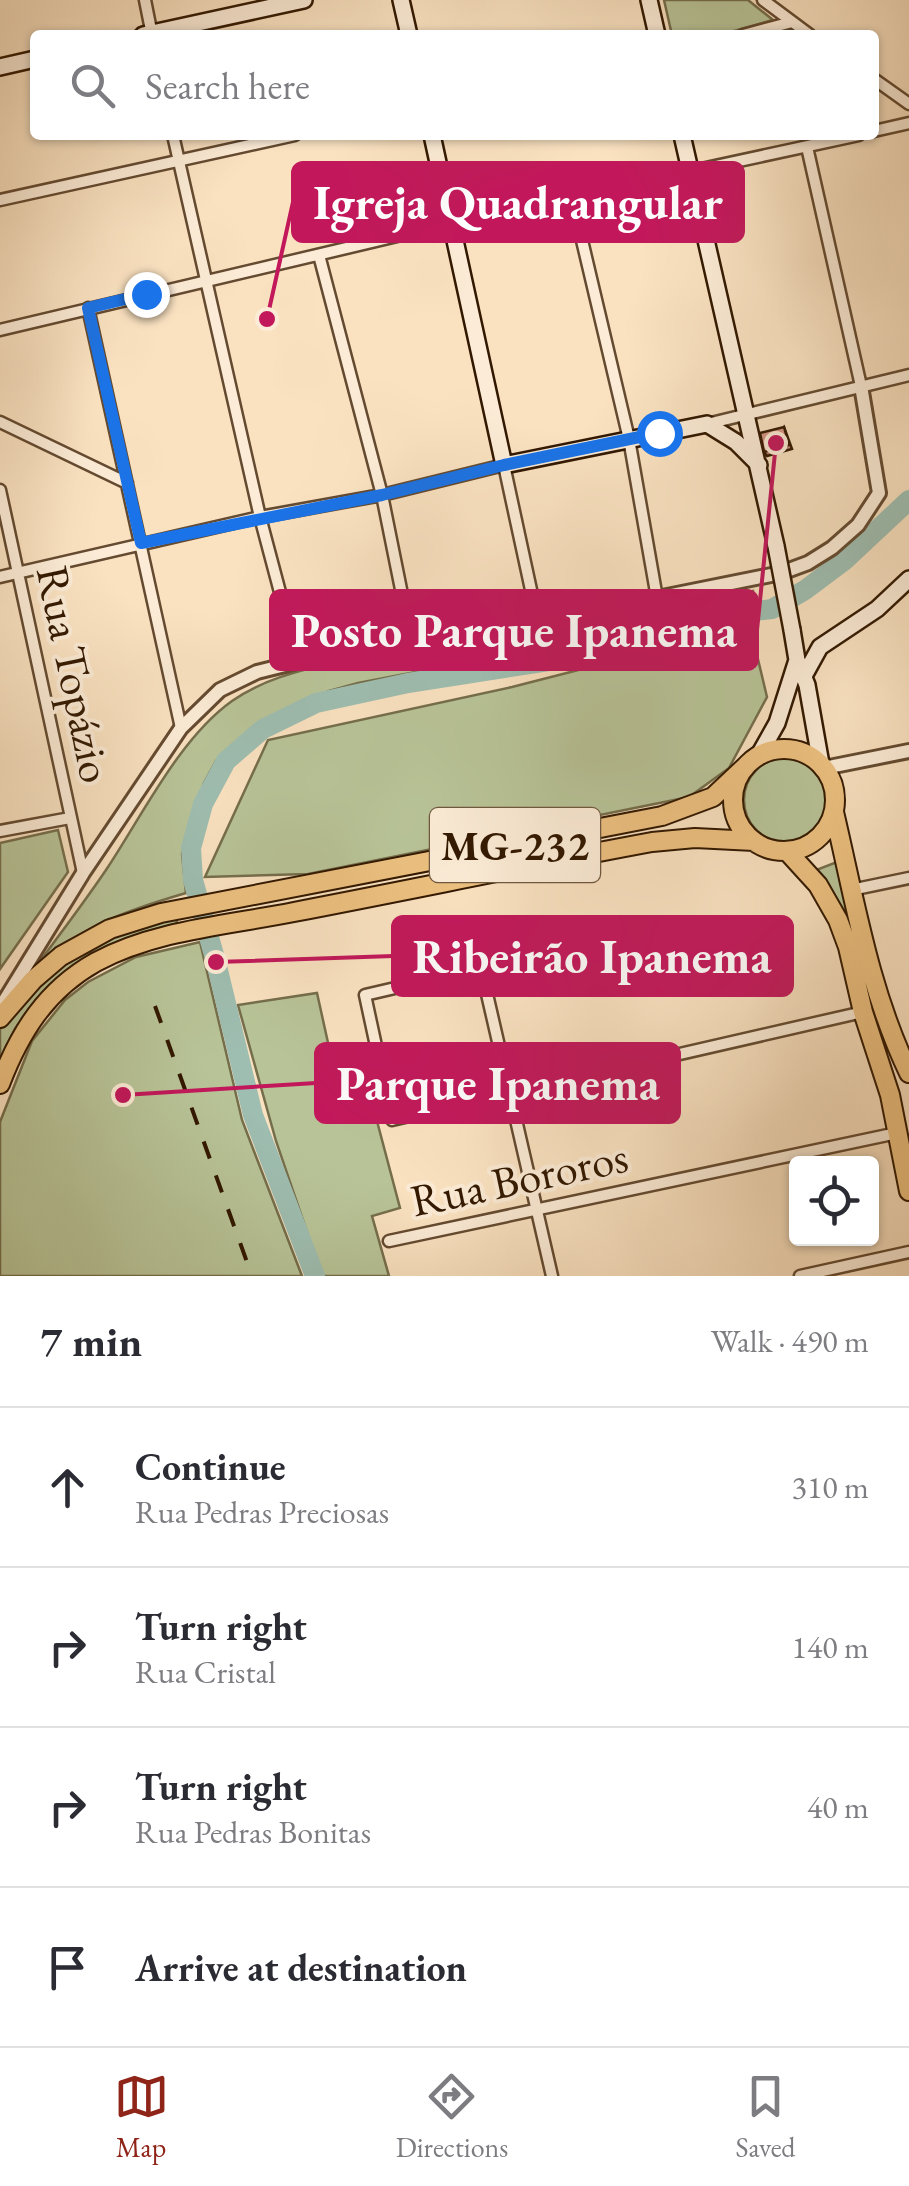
<!DOCTYPE html>
<html lang="en">
<head>
<meta charset="utf-8">
<style>
  body { margin:0; font-family:"EB Garamond",serif; background:#f7f7f7; color:#2b2b33 }
  .controls { position:absolute; right:30px; bottom:30px; display:grid; overflow:hidden; border-radius:10px; box-shadow:0 2px 8px #0004 }
  .controls button { width:90px; height:90px; display:grid; place-items:center; padding:0; border:0; border-bottom:2px solid #e1e1e2; background:#fff; color:#2b2b33; font:50px sans-serif }
  .stop { position:absolute; width:30px; height:30px; margin:-22px; border:8px solid #1a73e8; border-radius:50%; background:#fff }
  .stop.end { background:#1a73e8; border-color:#fff; box-shadow:0 2px 10px #0008 }
  .list { margin:0; padding:0; list-style:none }
  h2 { display:flex; justify-content:space-between; align-items:center; height:130px; margin:0; padding:0 40px; font-size:42px }
  h2 small { font-size:32px; font-weight:400; color:#7c7c81 }
  .list li { display:grid; grid-template-columns:65px 1fr auto; gap:30px; align-items:center; box-sizing:border-box; height:160px; padding:0 40px; border-top:2px solid #e1e1e2 }
  .list b { display:block; font-size:38px; white-space:nowrap }
  .list p { margin:0; font-size:32px; white-space:nowrap; color:#7c7c81 }
  .list em { font-size:32px; font-style:normal; color:#7c7c81 }
  .icon { flex:none; width:55px; height:55px; fill:none; stroke:currentColor; stroke-width:2; stroke-linecap:round; stroke-linejoin:round }
  .map { position:relative; flex:none; width:909px; height:1276px; overflow:hidden }
  .search { position:absolute; background:#fff; box-shadow:0 2px 8px #0004; left:30px; right:30px; top:30px; height:110px; display:flex; align-items:center; gap:25px; box-sizing:border-box; padding:0 35px; border-radius:10px; color:#7c7c81; font-size:38px }
  .sheet { height:770px; background:#fff }
  nav { display:flex; justify-content:space-around; align-items:center; box-sizing:border-box; height:140px; border-top:2px solid #e1e1e2; background:#fff; font-size:28px; color:#7c7c81 }
  nav a { display:grid; justify-items:center; gap:5px }
  nav .on { color:#8f2418 }
  .map>svg:first-child { display:block }
  .green { fill:#b8c498; stroke:#756e4c; stroke-width:2.5 }
  .lines { fill:none; stroke-linecap:round; stroke-linejoin:round }
  .river { stroke:#9ebeb1; stroke-width:20 }
  .minor-casing { stroke:#644a30; stroke-width:15 }
  .tertiary-casing { stroke:#644a30; stroke-width:18 }
  .secondary-casing { stroke:#321800; stroke-width:20 }
  .primary-casing { stroke:#321800; stroke-width:22 }
  .minor { stroke:#fcecd7; stroke-width:10 }
  .tertiary { stroke:#fcecd7; stroke-width:12 }
  .secondary { stroke:#fcecd7; stroke-width:15 }
  .primary { stroke:#edc180; stroke-width:18 }
  .rail { stroke:#321800; stroke-width:4; stroke-dasharray:18 18; stroke-linecap:butt }
  .secondary-bridge-casing { stroke:#321800; stroke-width:20; stroke-linecap:butt }
  .secondary-bridge { stroke:#fcecd7; stroke-width:15 }
  .wall { fill:#b87f72; stroke:#321800; stroke-width:2.5 }
  .building { fill:#d69484; stroke:#321800; stroke-width:2.5 }
  .route { stroke:#1a73e8; stroke-width:12 }
  .labels { text-anchor:middle; stroke-width:8; stroke-linejoin:round; paint-order:stroke }
  .shield { fill:#fcecd7; stroke:#6f5840; stroke-width:2.5 }
  .shield-label { font-size:42px; font-weight:bold; fill:#321800 }
  .street-label { font-size:45px; fill:#321800; stroke:#fcecd7 }
  .leader { fill:none; stroke:#c2185b; stroke-width:4 }
  .callout-dot { fill:#c2185b; stroke:#fcecd7; stroke-width:4 }
  .callout { fill:#c2185b; stroke:#c2185b; stroke-width:4 }
  .callout-label { font-size:48px; text-anchor:middle; font-weight:bold; fill:#fff }
</style>
</head>
<body>
<div class="map">
<svg width="909" height="1276" viewBox="0 0 909 1276">
  <rect width="100%" height="100%" fill="#fae2c1"/>
  <filter id="stains"><feTurbulence type="fractalNoise" baseFrequency=".002" numOctaves="4"/><feColorMatrix values="0 0 0 0 .2 0 0 0 0 .09 0 0 0 0 .02 0 0 0 .5 -.17"/></filter>
  <radialGradient id="worn" r=".72"><stop offset=".6" stop-color="#630" stop-opacity="0"/><stop offset="1" stop-color="#630" stop-opacity=".3"/></radialGradient>
  <path class="green" d="M664 0H748L773 20 720 35H672Z
    M753 591 756 604 690 618 589 646 536 649 358 683 329 691 262 723 233 744 216 761 204 783 182 854 186 893C118 913 85 925 31 973 57 938 84 903 108 867 143 814 180 738 232 701 262 680 297 671 332 663Z
    M750 626 767 697 729 768 689 797 308 874 205 877 268 740 512 687Z
    M744 800a43 43 0 1 1 86 0a43 43 0 1 1-86 0Z
    M58 830 68 872 0 969V843Z
    M837 862 851 927 811 872Z
    M176 917 177 924 116 943 29 1010 15 1029 0 1062V1029C33 993 68 953 115 935 135 928 156 923 176 917Z
    M200 942 242 1120 302 1276H0V1122L32 1041 65 1000 88 982 136 957Z
    M317 993 340 1097 369 1091 400 1208 372 1216 389 1276H322L276 1141 238 1005Z"/>
  <g class="lines">
    <path class="river" d="M315 1276 253 1115 216 962 193 880 191 848 203 804 226 761 263 729 316 703 408 683 652 645 741 613 772 609 805 590 845 560 909 500"/>
    <defs>
      <path id="minor" d="M145 0 152 35
        M763 0 810 35
        M743 35 792 22
        M874 79 909 104
        M874 131 909 123
        M173 135 260 517 298 660
        M807 147 861 386
        M572 198 629 439 657 598
        M0 200 295 135
        M319 255 382 495 410 634
        M88 308 181 728
        M0 330 452 223 859 135
        M0 422 127 483
        M707 424 909 375
        M0 490 83 873
        M0 577 260 517 382 495 504 465 536 613
        M0 831 70 818
        M851 890 909 878
        M389 1241 897 1133
        M552 1276C528 1173 504 1070 481 968L365 995 392 1120 863 1012
        M800 1276 909 1252"/>
      <path id="tertiary" d="M824 768 909 751
        M0 1008 83 873 181 728 220 690 257 672 410 634 536 613 657 598 781 573 808 563 832 548 858 525 879 493 861 386"/>
      <path id="secondary" d="M401 0 409 35
        M649 0 657 35
        M143 35 304 0
        M0 67 35 59
        M432 135 504 465 707 424 736 442 759 465
        M682 135 776 546
        M792 630 797 660 807 685 821 764
        M804 676 820 647 877 609 909 579
        M759 755 777 723 797 660"/>
      <path id="primary" d="M733 800a51 51 0 1 1 102 0a51 51 0 1 1-102 0Z
        M834 812C855 901 869 990 909 1073
        M787 851 818 885 838 920 848 947 863 1012 890 1095 909 1191
        M0 1018 33 980 61 956 110 929 161 913 662 816 713 797 746 766
        M0 1084C20 1032 46 990 96 962 155 930 229 925 294 912 414 889 533 864 652 842L695 838 754 841"/>
    </defs>
    <use href="#minor" class="minor-casing"/>
    <use href="#tertiary" class="tertiary-casing"/>
    <use href="#secondary" class="secondary-casing"/>
    <use href="#primary" class="primary-casing"/>
    <use href="#minor" class="minor"/>
    <use href="#tertiary" class="tertiary"/>
    <use href="#secondary" class="secondary"/>
    <use href="#primary" class="primary"/>
    <path class="rail" d="M155 1006 252 1276"/>
    <defs>
      <path id="secondary-bridge" d="M776 546 792 630"/>
    </defs>
    <use href="#secondary-bridge" class="secondary-bridge-casing"/>
    <use href="#secondary-bridge" class="secondary-bridge"/>
  </g>
  <path class="wall" d="M784 427 792 449 767 456 764 452Z"/>
  <path class="building" d="M784 427 789 445 764 452 760 433Z"/>
  <g class="lines">
    <path class="route" d="M146 294 88 308 141 543 382 495 504 465 659 433"/>
  </g>
  <g class="labels">
    <rect class="shield" x="430" y="808" width="170" height="74" rx="8"/>
    <g class="shield-label">
      <text x="515" y="860">MG-232</text>
    </g>
    <g class="street-label">
      <text transform="translate(75 674) rotate(78)" y="16">Rua Topázio</text>
      <text transform="translate(519 1178) rotate(-12)" y="16">Rua Bororos</text>
    </g>
  </g>
  <path class="leader" d="M267 319L293 202M776 443L757 630M216 962L393 956M123 1095L316 1083"/>
  <g class="callout-dot">
    <circle cx="267" cy="319" r="10"/>
    <circle cx="776" cy="443" r="10"/>
    <circle cx="216" cy="962" r="10"/>
    <circle cx="123" cy="1095" r="10"/>
  </g>
  <g class="callout">
    <rect x="293" y="163" width="450" height="78" rx="10"/>
    <rect x="271" y="591" width="486" height="78" rx="10"/>
    <rect x="393" y="917" width="399" height="78" rx="10"/>
    <rect x="316" y="1044" width="363" height="78" rx="10"/>
  </g>
  <g class="callout-label">
    <text x="518" y="219">Igreja Quadrangular</text>
    <text x="514" y="647">Posto Parque Ipanema</text>
    <text x="592" y="973">Ribeirão Ipanema</text>
    <text x="498" y="1100">Parque Ipanema</text>
  </g>
  <rect width="100%" height="100%" filter="url(#stains)"/>
  <rect width="100%" height="100%" fill="url(#worn)"/>
</svg>
<div class="controls">
<button><svg class="icon" aria-label="locate" viewBox="0 0 24 24"><circle cx="12" cy="12" r="6"/><path d="M12 2v4M12 18v4M2 12h4M18 12h4"/></svg></button>
</div>
<div class="stop" style="left:659px;top:433px"></div>
<div class="stop end" style="left:146px;top:294px"></div>
<div class="search"><svg class="icon" aria-label="search" viewBox="0 0 24 24"><circle cx="10" cy="10" r="6"/><path d="M15 15l6 6"/></svg>Search here</div>
</div>
<section class="sheet">
<h2>7 min<small>Walk · 490 m</small></h2>
<ul class="list">
<li><svg class="icon" aria-label="ahead" viewBox="0 0 24 24"><path d="M12 20V5M6 11l6-6 6 6"/></svg><div><b>Continue</b><p>Rua Pedras Preciosas</p></div><em>310 m</em></li>
<li><svg class="icon" aria-label="right" viewBox="0 0 24 24"><path d="M7 20v-9h11M14 6l5 5-5 5"/></svg><div><b>Turn right</b><p>Rua Cristal</p></div><em>140 m</em></li>
<li><svg class="icon" aria-label="right" viewBox="0 0 24 24"><path d="M7 20v-9h11M14 6l5 5-5 5"/></svg><div><b>Turn right</b><p>Rua Pedras Bonitas</p></div><em>40 m</em></li>
<li><svg class="icon" aria-label="arrive" viewBox="0 0 24 24"><path d="M6 21V4h12l-3 4 3 4H6"/></svg><div><b>Arrive at destination</b></div></li>
</ul>
</section>
<nav>
<a class="on"><svg class="icon" aria-label="map" viewBox="0 0 24 24"><path d="M3 6l6-2 6 2 6-2v14l-6 2-6-2-6 2zM9 4v14M15 6v14"/></svg>Map</a>
<a><svg class="icon" aria-label="directions" viewBox="0 0 24 24"><path d="M12 3l9 9-9 9-9-9zM9 14v-3h6M13 9l2 2-2 2"/></svg>Directions</a>
<a><svg class="icon" aria-label="saved" viewBox="0 0 24 24"><path d="M7 4h10v16l-5-4-5 4z"/></svg>Saved</a>
</nav>
</body>
</html>
